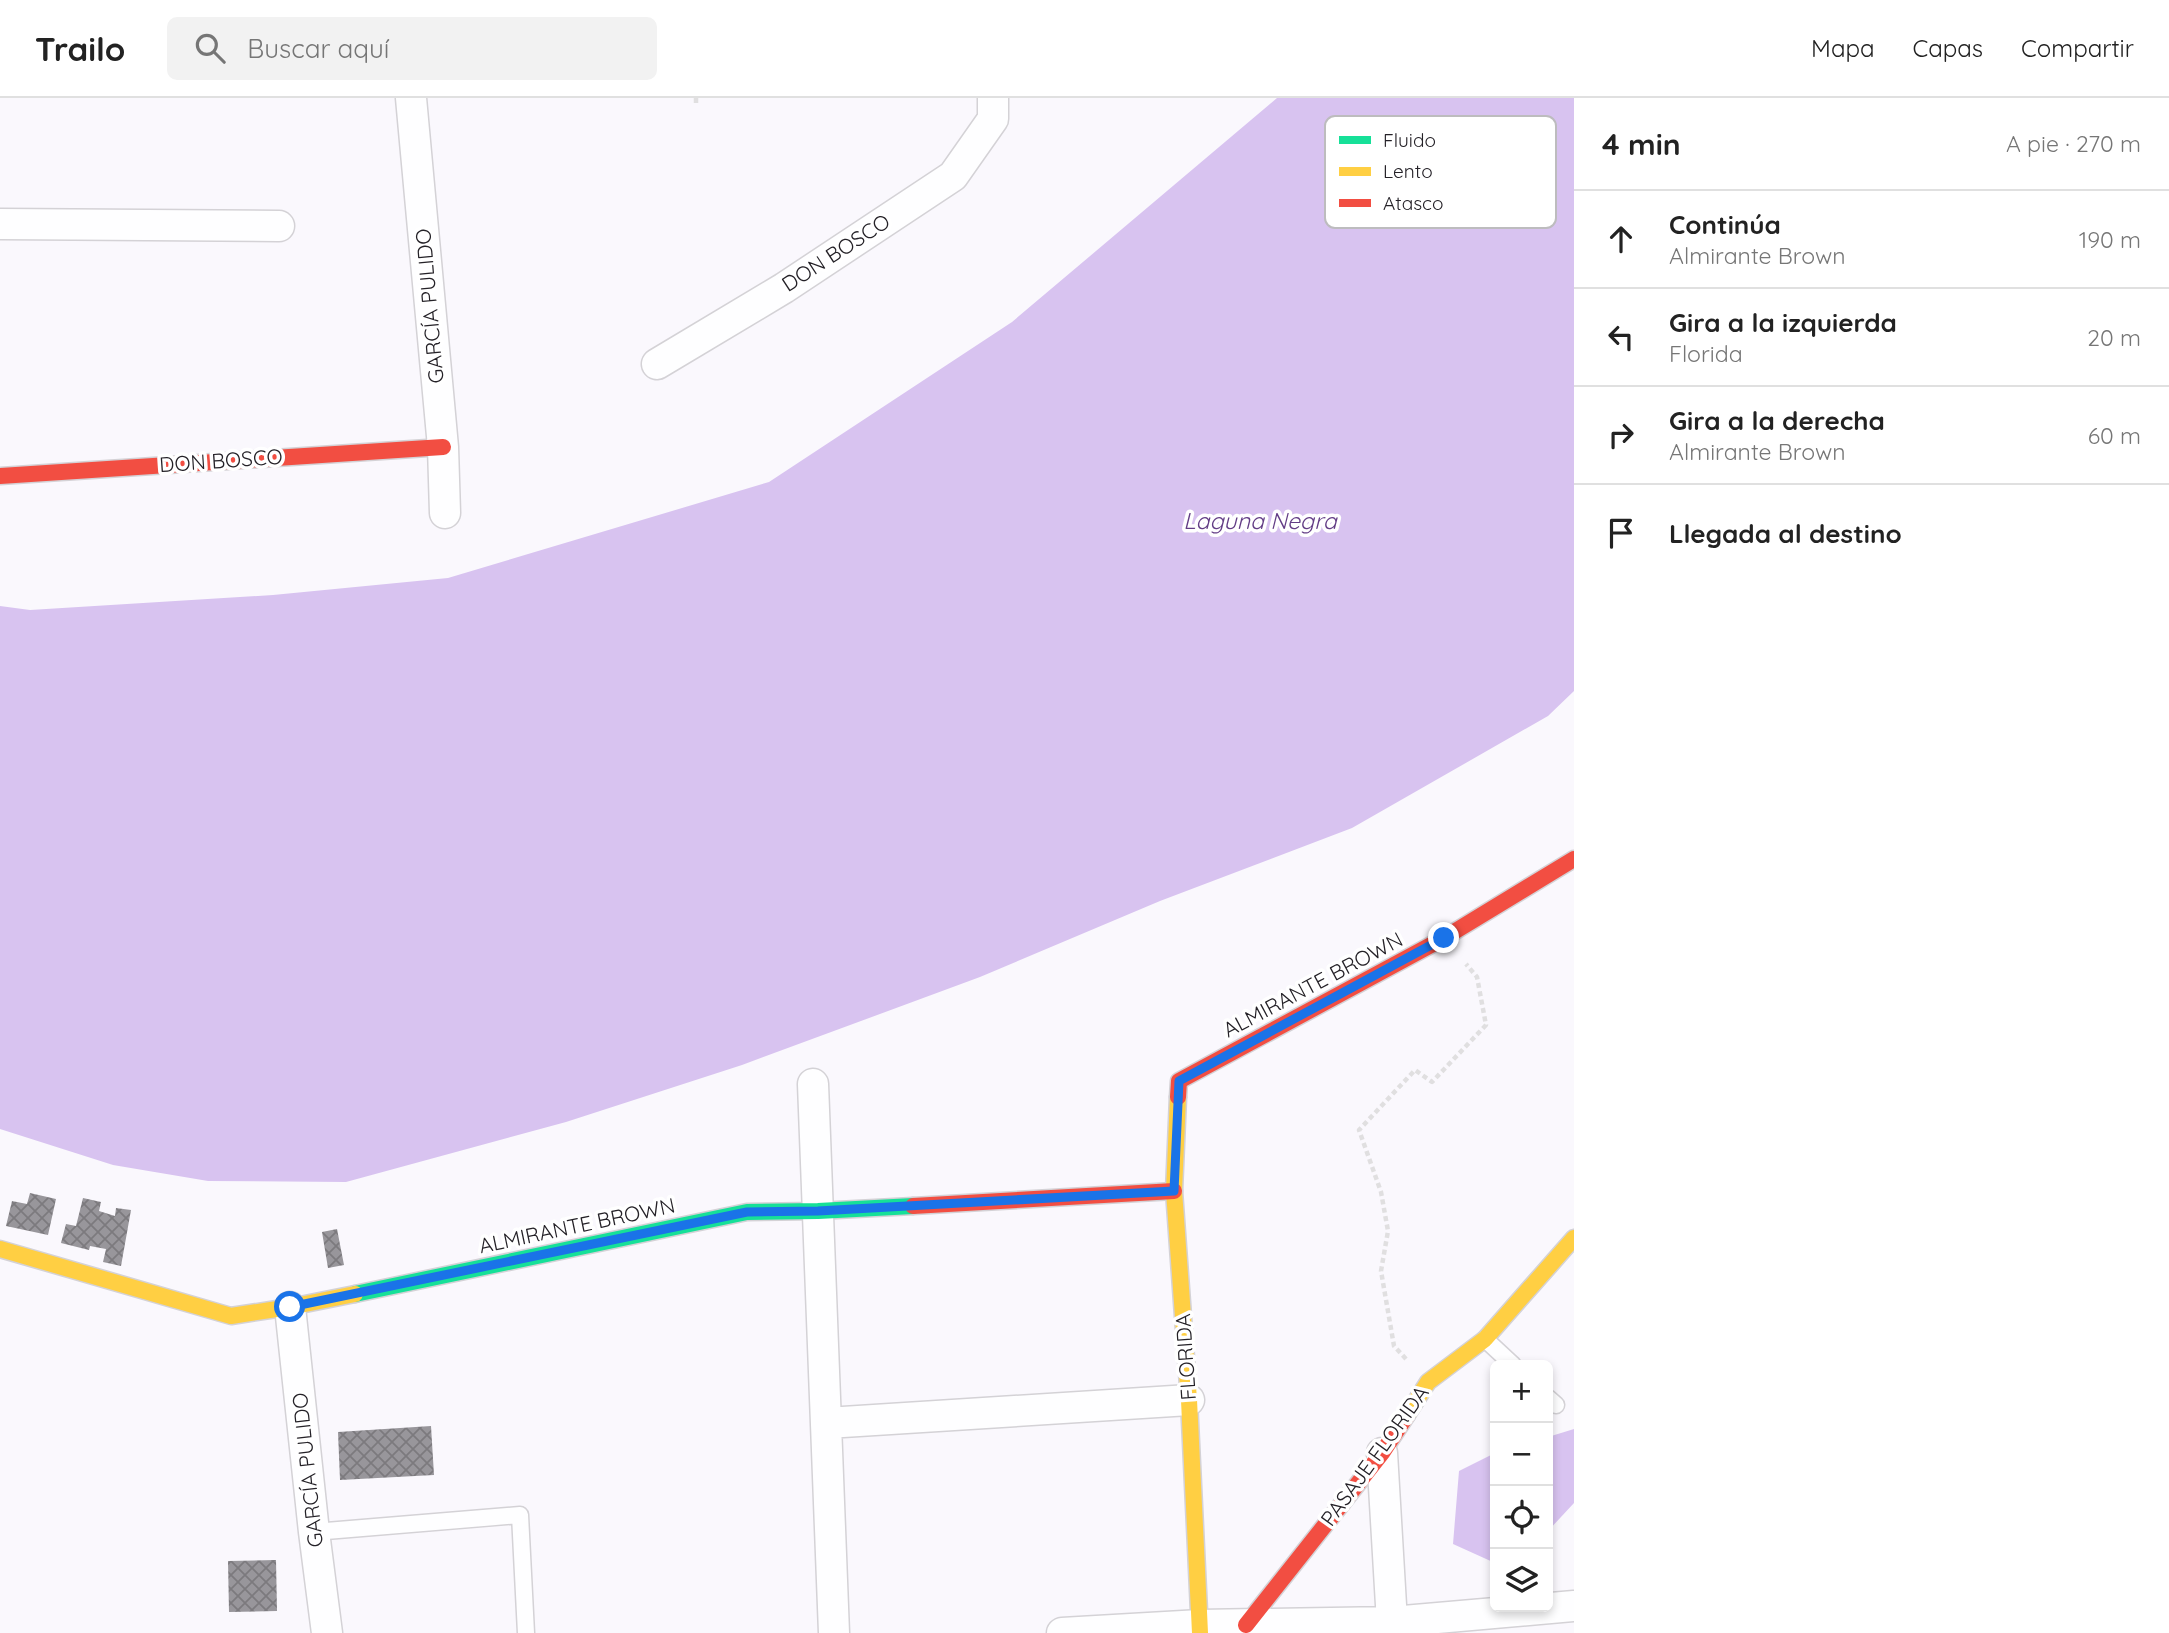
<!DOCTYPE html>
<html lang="es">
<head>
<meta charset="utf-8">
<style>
  body { margin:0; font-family:Quicksand,sans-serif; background:#f2f2f2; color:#222 }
  .controls { position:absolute; right:21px; bottom:21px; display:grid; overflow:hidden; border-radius:10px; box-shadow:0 4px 10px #0003 }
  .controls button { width:63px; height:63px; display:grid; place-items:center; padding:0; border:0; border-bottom:2px solid #e0e0e0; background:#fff; color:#222; font:35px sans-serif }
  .stop { position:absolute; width:21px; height:21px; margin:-16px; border:5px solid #1a73e8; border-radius:50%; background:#fff }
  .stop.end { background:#1a73e8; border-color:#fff; box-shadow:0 2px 7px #0008 }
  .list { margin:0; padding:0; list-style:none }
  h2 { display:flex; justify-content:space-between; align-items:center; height:91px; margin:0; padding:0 28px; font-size:30px }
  h2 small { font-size:23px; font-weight:400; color:#767676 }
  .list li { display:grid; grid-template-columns:46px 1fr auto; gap:21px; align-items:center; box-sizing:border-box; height:98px; padding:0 28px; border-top:2px solid #e0e0e0 }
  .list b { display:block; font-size:26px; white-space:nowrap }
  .list p { margin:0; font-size:23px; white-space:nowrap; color:#767676 }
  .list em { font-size:23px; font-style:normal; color:#767676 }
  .icon { flex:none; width:38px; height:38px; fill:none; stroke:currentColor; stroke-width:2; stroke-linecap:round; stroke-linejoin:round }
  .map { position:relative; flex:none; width:1574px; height:1535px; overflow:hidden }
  header { display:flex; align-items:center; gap:42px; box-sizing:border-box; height:98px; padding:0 35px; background:#fff; border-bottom:2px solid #e0e0e0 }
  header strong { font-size:33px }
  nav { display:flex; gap:38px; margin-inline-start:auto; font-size:24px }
  .search { width:490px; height:63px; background:#f2f2f2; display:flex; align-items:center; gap:18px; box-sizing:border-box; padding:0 24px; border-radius:10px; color:#767676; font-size:26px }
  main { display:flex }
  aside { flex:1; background:#fff }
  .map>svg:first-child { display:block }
  .water { fill:#d8c3f0 }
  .building { fill:url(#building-cross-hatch) }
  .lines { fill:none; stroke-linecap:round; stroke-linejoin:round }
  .lane-casing { stroke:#d4d2d6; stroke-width:19 }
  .street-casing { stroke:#d4d2d6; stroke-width:33 }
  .fast-casing { stroke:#d4d2d6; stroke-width:19 }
  .slow-casing { stroke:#d4d2d6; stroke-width:19 }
  .jam-casing { stroke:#d4d2d6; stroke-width:19 }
  .path { stroke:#e0dfe0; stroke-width:4.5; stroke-dasharray:5 3.5; stroke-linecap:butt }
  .lane { stroke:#fefeff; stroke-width:16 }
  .street { stroke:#fefeff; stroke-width:30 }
  .fast { stroke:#16e098; stroke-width:16 }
  .slow { stroke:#ffcf43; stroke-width:16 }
  .jam { stroke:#f24e42; stroke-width:16 }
  .route { stroke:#1a73e8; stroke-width:9 }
  .labels { text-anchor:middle; stroke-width:7; stroke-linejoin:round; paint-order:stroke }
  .street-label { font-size:21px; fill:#242127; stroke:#fff }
  .water-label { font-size:23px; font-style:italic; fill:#633d86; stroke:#fff }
  .key { fill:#fff; stroke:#bdbcbe; stroke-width:2 }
  .key-label { font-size:19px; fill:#242127 }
</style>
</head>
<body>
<header>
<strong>Trailo</strong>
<div class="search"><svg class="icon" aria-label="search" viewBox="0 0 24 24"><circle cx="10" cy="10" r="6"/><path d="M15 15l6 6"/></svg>Buscar aquí</div>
<nav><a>Mapa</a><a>Capas</a><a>Compartir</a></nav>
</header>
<main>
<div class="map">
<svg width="1574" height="1535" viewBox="0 0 1574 1535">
  <defs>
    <pattern id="building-cross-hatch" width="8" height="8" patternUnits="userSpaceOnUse" patternTransform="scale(1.75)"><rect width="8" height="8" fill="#98969b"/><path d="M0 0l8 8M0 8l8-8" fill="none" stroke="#7c7a7e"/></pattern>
  </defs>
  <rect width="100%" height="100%" fill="#faf8fd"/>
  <path class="water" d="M1277 0H1574V593L1548 618 1352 730 1160 803 980 879 742 967 566 1024 346 1084 208 1083 113 1067 0 1031V508L30 512 273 497 448 480 769 384 1012 224Z
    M1574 1331V1405L1548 1433V1339Z
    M1495 1355V1465L1453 1446 1459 1373Z"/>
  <path class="building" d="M30 1095 56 1101 48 1137 6 1128 12 1103 27 1106Z
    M83 1100 101 1104 99 1113 115 1118 116 1110 131 1112 121 1168 103 1164 106 1151 90 1148 89 1152 61 1145 66 1126 76 1128Z
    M337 1131 344 1167 328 1170 322 1134Z
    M431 1328 434 1377 340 1382 338 1334Z
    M276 1462 277 1513 229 1514 228 1463Z"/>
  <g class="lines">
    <defs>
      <path id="lane" d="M1485 1241 1513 1267
        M1548 1300 1556 1307
        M314 1434 520 1417 526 1535"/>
      <path id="street" d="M411 0 443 349 445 415
        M0 126 279 128
        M657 266 784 190 953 78 993 21V0
        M813 986 834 1535
        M290 1209 314 1434 327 1535
        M827 1325 1189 1302
        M1382 1355 1392 1524
        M1062 1535 1200 1527 1392 1524 1574 1508"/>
      <path id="fast" d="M355 1196 747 1114 818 1113 913 1108"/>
      <path id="slow" d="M1178 999 1174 1093 1189 1302 1200 1535
        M0 1151 231 1218 290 1209 355 1196
        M1407 1317 1428 1284 1485 1241 1574 1140"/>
      <path id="jam" d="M0 378 443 349
        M1178 999 1179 983 1444 840 1574 761
        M913 1108 1174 1093
        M1246 1527 1382 1355 1407 1317"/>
    </defs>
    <use href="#lane" class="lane-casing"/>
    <use href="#street" class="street-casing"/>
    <use href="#fast" class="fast-casing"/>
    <use href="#slow" class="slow-casing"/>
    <use href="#jam" class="jam-casing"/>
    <path class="path" d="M696 0V5
      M1406 1261 1394 1248 1381 1173 1388 1133 1381 1094 1359 1032 1415 972 1432 984 1486 927 1477 879 1466 866"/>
    <use href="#lane" class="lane"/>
    <use href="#street" class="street"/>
    <use href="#fast" class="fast"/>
    <use href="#slow" class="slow"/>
    <use href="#jam" class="jam"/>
  </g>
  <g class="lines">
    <path class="route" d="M290 1209 747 1114 818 1113 1174 1093 1179 983 1444 840"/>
  </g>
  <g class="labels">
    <g class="street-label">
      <text transform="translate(836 155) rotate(-33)" y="7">DON BOSCO</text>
      <text transform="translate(430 208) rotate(-95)" y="7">GARCÍA PULIDO</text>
      <text transform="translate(221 363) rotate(-4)" y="7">DON BOSCO</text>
      <text transform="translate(1313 887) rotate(-28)" y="7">ALMIRANTE BROWN</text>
      <text transform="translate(577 1128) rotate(-12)" y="7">ALMIRANTE BROWN</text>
      <text transform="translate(1186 1259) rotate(-94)" y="7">FLORIDA</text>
      <text transform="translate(1375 1358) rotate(-54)" y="7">PASAJE FLORIDA</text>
      <text transform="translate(308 1372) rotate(-96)" y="7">GARCÍA PULIDO</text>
    </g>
    <g class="water-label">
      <text x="1260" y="431">Laguna Negra</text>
    </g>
  </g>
  <rect x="1325" y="18" width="231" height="112" rx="10" class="key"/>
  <rect x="1339" y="38" width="32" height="8" fill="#16e098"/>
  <rect x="1339" y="69" width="32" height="9" fill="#ffcf43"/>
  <rect x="1339" y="101" width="32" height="8" fill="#f24e42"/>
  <g class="key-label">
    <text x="1383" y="49">Fluido</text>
    <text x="1383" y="80">Lento</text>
    <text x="1383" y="112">Atasco</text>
  </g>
</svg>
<div class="controls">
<button>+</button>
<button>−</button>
<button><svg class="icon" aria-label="locate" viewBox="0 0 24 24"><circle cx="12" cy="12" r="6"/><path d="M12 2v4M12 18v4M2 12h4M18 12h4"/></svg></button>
<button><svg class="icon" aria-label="layers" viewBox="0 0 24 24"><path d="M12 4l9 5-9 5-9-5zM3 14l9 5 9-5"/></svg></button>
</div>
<div class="stop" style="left:290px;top:1209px"></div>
<div class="stop end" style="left:1444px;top:840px"></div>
</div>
<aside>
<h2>4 min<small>A pie · 270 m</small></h2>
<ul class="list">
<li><svg class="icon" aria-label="ahead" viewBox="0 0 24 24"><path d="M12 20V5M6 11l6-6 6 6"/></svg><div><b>Continúa</b><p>Almirante Brown</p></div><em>190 m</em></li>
<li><svg class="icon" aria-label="left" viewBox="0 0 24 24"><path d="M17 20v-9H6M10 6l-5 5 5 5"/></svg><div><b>Gira a la izquierda</b><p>Florida</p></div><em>20 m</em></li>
<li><svg class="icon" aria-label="right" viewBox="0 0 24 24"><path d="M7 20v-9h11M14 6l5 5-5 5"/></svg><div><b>Gira a la derecha</b><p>Almirante Brown</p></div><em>60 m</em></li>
<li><svg class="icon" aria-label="arrive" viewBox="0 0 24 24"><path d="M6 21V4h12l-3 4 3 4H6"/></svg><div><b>Llegada al destino</b></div></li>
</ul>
</aside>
</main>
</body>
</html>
